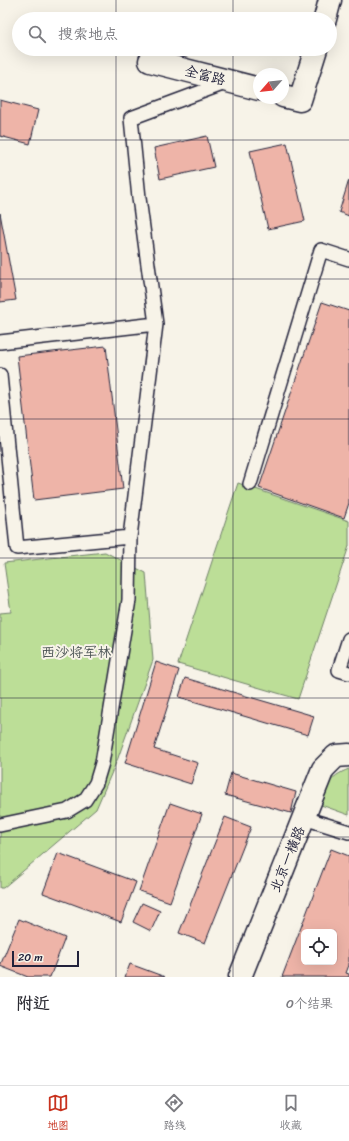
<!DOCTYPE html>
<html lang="zh">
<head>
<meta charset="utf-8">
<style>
  body { margin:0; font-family:Sriracha,"LXGW WenKai TC",sans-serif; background:#f7f7f7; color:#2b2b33 }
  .controls { position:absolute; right:12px; bottom:12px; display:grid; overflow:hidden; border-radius:6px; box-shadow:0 4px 16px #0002 }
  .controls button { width:36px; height:36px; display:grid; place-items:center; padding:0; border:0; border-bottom:1px solid #e1e1e2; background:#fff; color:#2b2b33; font:20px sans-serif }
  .compass { position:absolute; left:253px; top:68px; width:36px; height:36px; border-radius:50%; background:#fff; box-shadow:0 4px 16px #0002; rotate:242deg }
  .scale { position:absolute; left:12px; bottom:10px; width:67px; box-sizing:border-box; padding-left:4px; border:2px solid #22223b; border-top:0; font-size:11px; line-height:14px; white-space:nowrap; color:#22223b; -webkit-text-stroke:3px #f7f3e8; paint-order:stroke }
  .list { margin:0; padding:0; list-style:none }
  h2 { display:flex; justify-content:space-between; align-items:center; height:52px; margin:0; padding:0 16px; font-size:17px }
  h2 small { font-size:13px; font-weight:400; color:#7c7c81 }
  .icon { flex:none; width:22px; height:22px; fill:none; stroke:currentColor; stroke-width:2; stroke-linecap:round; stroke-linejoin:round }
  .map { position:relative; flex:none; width:349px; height:977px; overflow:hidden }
  .search { position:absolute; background:#fff; box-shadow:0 4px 16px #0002; left:12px; right:12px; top:12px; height:44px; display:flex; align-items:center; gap:10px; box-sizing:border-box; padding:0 14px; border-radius:22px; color:#7c7c81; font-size:15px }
  .sheet { height:108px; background:#fff }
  nav { display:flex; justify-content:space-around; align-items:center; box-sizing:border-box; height:56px; border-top:1px solid #e1e1e2; background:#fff; font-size:11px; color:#7c7c81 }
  nav a { display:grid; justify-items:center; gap:2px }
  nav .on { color:#c8321e }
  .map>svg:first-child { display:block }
  .green { fill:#bcde97; stroke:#6f8069 }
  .building { fill:#eeb4a8; stroke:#22223b; fill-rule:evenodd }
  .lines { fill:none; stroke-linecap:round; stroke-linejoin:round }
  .service-casing { stroke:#22223b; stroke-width:16 }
  .minor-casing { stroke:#22223b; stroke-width:25 }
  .service { stroke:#f7f3e8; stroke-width:13 }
  .minor { stroke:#f7f3e8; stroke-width:22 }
  .grid { fill:none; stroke:#22223b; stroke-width:1; stroke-opacity:0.55 }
  .labels { text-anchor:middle; stroke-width:4; stroke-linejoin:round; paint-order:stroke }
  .street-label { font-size:14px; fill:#22223b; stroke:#f7f3e8 }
  .park-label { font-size:14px; fill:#485152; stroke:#f7f3e8 }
</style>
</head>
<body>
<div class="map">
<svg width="349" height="977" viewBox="0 0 349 977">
  <rect width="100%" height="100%" fill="#f7f3e8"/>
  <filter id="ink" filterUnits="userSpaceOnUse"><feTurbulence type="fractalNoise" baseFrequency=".025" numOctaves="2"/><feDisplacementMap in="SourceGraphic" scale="8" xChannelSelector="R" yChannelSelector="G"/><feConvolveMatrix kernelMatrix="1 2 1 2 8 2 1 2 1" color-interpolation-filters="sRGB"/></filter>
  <g filter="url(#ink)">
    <path class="green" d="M238 483 349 521V546L298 699 178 664Z
      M105 552 146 573 153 660 118 758 96 809 3 888H0V613L11 612 4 563Z
      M349 769V815L321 805C328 785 328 777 349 769Z"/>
    <path class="building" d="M0 100 38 110 30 144 0 136Z
      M207 136 214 167 160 179 154 148Z
      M287 143 305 221 268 229 250 151Z
      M349 180V216L339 212Z
      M0 213 16 300 0 302Z
      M322 302 349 311V503L344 518 259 488Z
      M106 346 123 489 34 500 17 356Z
      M156 662 179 670 154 749 198 763 191 784 125 763Z
      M185 678 314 716 308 735 179 697Z
      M231 773 296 792 291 813 225 795Z
      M170 803 202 814 170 902 139 891Z
      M225 817 251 827 205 943 179 933Z
      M331 849 349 856V965L346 973 349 974V977H282ZM304 932H334V962H304Z
      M58 853 136 882 121 922 43 893Z
      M142 903 160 911 151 931 133 922Z
      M19 919 65 938 50 977H28L0 966Z
      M130 964 165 977H125Z"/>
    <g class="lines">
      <defs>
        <path id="service" d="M0 342 156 324
          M0 375 17 548 130 537
          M250 484 321 250 349 259
          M349 639 339 670 349 673
          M304 818 349 832
          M0 825 67 811 85 800 96 783 102 763 129 600 130 537 156 324 139 198 131 118 228 82"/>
        <path id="minor" d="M325 19 330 0
          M150 61 259 89
          M283 96 300 100 316 49
          M240 977 323 769 336 756 349 755"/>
      </defs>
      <use href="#service" class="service-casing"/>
      <use href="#minor" class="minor-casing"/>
      <use href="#service" class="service"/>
      <use href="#minor" class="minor"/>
    </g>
  </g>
  <path class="grid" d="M116 0V19M233 0V19M116 49V977M233 49V977M0 140H349M0 279H349M0 419H349M0 558H349M0 698H349M0 837H349"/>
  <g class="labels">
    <g class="street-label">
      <text transform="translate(205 75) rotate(14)" y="5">全富路</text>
      <text transform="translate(287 859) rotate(-68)" y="5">北京一横路</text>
    </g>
    <g class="park-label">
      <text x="76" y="657">西沙将军林</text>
    </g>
  </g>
</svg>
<div class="controls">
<button><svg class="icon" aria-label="locate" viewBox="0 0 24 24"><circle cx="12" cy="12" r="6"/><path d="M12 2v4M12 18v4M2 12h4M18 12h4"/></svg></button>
</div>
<svg class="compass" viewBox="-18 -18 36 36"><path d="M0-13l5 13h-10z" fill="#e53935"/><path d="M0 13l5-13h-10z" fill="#7c7c81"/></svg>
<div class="scale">20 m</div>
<div class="search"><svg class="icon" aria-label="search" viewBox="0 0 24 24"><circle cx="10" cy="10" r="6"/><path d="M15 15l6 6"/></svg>搜索地点</div>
</div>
<section class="sheet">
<h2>附近<small>0个结果</small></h2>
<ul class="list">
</ul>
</section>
<nav>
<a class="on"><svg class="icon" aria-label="map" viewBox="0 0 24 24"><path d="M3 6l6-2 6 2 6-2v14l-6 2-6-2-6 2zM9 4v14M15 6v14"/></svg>地图</a>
<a><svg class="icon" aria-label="directions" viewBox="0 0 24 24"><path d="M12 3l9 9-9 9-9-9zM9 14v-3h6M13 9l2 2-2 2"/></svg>路线</a>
<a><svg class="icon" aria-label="saved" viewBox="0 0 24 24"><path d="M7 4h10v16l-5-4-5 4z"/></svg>收藏</a>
</nav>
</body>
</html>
